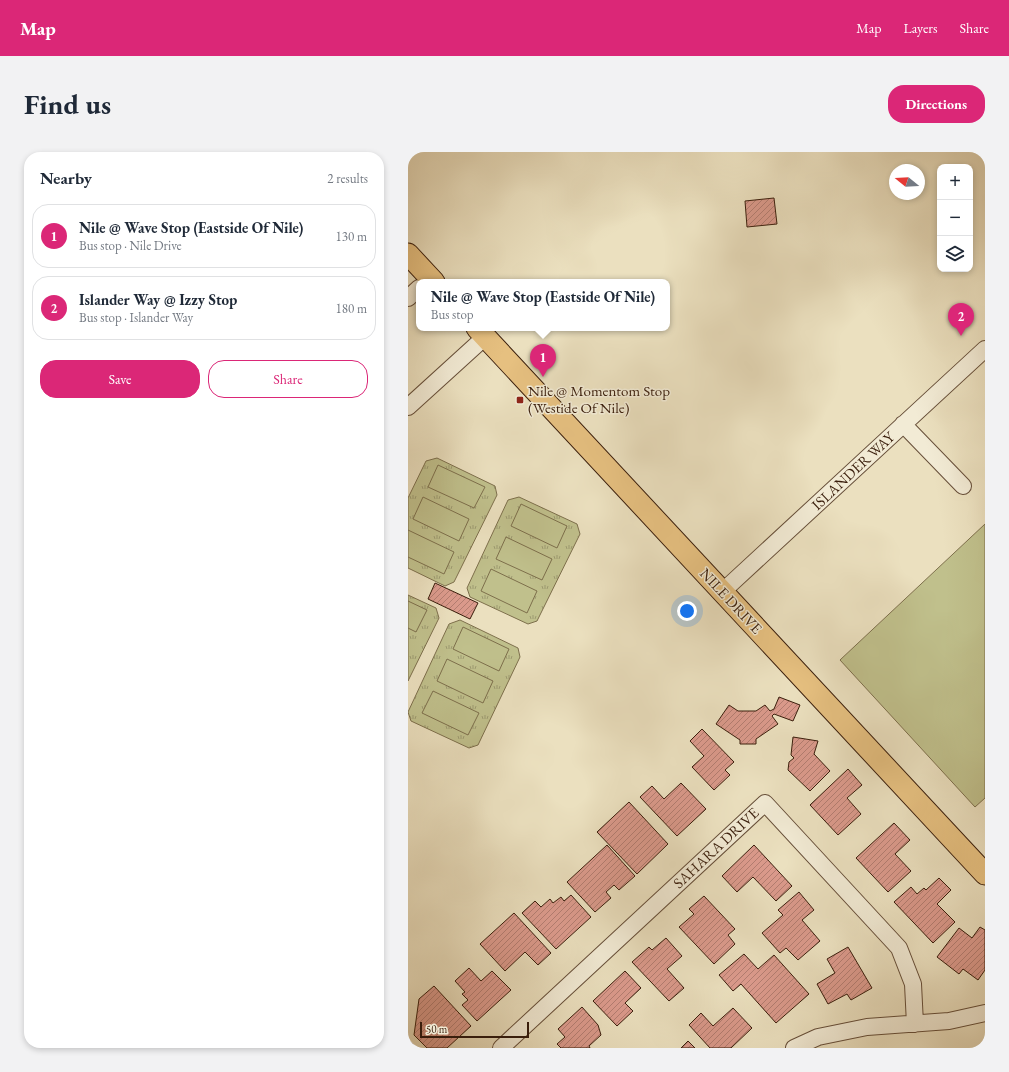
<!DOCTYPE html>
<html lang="en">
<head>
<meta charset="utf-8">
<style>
  body { margin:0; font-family:"EB Garamond",serif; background:#f2f2f3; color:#1f2937 }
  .controls { position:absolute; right:12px; top:12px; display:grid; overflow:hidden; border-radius:8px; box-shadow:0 2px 6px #0003 }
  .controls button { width:36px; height:36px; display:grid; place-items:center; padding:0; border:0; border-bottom:1px solid #e0e1e3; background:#fff; color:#1f2937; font:20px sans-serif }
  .compass { position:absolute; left:481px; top:12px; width:36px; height:36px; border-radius:50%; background:#fff; box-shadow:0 2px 6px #0003; rotate:288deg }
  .scale { position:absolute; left:12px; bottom:10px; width:109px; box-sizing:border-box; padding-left:4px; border:2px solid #3a1e0c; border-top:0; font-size:11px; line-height:14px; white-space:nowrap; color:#3a1e0c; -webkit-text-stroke:3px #f2ebd5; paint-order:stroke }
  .you { position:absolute; left:279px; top:459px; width:14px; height:14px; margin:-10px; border:3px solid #fff; border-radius:50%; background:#1a73e8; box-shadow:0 0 0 6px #1a73e833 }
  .badge { display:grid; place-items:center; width:26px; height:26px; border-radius:50%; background:#db2777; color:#fff; font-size:13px; font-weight:700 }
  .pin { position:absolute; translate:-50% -33px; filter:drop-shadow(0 1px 2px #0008) }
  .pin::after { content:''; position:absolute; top:21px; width:14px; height:12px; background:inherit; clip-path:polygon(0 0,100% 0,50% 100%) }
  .popup { position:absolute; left:8px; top:127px; width:254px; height:52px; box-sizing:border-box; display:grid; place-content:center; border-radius:8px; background:#fff; filter:drop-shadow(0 1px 3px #0005); font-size:13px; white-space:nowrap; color:#747a83 }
  .popup b { font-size:15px; color:#1f2937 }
  .popup::after { content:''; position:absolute; left:50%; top:100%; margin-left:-8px; border:8px solid transparent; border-top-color:#fff }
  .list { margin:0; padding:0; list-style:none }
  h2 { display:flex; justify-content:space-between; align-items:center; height:52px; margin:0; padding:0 16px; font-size:17px }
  h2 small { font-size:13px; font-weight:400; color:#747a83 }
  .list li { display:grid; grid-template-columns:26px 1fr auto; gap:12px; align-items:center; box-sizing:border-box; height:64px; margin:0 8px 8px; padding:0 8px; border:1px solid #e0e1e3; border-radius:16px }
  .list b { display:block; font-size:15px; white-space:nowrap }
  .list p { margin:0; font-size:13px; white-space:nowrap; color:#747a83 }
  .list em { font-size:13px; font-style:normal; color:#747a83 }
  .actions { display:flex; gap:8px; padding:12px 16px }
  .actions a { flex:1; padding:9px 0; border:1px solid #db2777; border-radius:16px; text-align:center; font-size:14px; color:#db2777 }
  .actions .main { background:#db2777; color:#fff }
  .icon { flex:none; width:22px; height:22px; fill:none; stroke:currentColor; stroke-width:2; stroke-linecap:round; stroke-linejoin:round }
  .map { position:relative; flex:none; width:577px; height:896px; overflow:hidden; border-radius:16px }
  header { display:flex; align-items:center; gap:24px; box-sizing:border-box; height:56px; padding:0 20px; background:#db2777; color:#fff }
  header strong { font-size:19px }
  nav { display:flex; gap:22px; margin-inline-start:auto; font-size:14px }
  .intro { display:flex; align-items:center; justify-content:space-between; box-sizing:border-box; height:96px; padding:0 24px }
  h1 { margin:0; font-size:28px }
  .button { padding:10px 18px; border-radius:16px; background:#db2777; color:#fff; font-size:14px; font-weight:700 }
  main { display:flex; gap:24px; padding:0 24px }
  aside { flex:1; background:#fff; border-radius:16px; box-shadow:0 2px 6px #0003 }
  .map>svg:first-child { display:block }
  .park { fill:url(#park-tufts); stroke:#7d6f4c }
  .garden { fill:#c0c08c; stroke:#7d6f4c }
  .building { fill:url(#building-hatch); stroke:#3a1e0c }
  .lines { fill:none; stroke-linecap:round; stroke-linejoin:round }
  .minor-casing { stroke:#664e39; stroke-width:18 }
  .major-casing { stroke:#3a1e0c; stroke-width:23 }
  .minor { stroke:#f2ebd5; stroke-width:16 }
  .major { stroke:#e6c080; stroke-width:21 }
  .poi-dot { fill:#8f2418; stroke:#f2ebd5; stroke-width:1.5 }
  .labels { text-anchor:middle; stroke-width:3; stroke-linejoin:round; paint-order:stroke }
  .poi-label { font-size:15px; fill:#3a1e0c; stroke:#f2ebd5; text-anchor:start }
  .street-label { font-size:15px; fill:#3a1e0c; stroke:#f2ebd5 }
</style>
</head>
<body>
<header>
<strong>Map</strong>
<nav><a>Map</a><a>Layers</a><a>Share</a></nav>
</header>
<div class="intro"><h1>Find us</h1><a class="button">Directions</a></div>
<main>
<aside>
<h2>Nearby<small>2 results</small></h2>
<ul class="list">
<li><span class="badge">1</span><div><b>Nile @ Wave Stop (Eastside Of Nile)</b><p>Bus stop · Nile Drive</p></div><em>130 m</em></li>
<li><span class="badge">2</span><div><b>Islander Way @ Izzy Stop</b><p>Bus stop · Islander Way</p></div><em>180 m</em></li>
</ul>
<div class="actions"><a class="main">Save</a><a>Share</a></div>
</aside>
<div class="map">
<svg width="577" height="896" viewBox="0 0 577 896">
  <defs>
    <pattern id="park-tufts" width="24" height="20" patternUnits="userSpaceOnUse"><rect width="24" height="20" fill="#c0c08c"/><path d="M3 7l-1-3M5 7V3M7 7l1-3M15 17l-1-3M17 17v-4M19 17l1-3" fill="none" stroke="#9d9b71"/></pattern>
    <pattern id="building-hatch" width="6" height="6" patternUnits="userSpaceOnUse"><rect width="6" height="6" fill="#db9a8c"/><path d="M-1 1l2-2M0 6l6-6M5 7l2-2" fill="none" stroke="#b37d71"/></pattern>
  </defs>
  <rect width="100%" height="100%" fill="#ebe0bf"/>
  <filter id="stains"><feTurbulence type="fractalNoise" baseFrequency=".005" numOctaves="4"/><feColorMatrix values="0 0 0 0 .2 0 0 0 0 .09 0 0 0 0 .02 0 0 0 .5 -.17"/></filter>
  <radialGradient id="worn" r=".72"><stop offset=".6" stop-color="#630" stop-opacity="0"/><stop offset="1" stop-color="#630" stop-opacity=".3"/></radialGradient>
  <path class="park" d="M29 306 87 334 89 343 46 430 37 434 0 416V346L18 309Z
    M111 345 169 372 172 382 129 469 120 472 62 445 59 436 100 348Z
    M0 443 28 456 31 466 0 529Z
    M52 468 110 496 112 505 70 593 61 596 3 569 0 560 41 472Z"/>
  <path class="garden" d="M30 313 77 335 66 356 20 335Z
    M15 345 61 367 51 389 5 367Z
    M113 352 159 374 149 396 103 374Z
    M577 372V646L567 655 432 508Z
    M0 378 46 400 36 422 0 405Z
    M98 385 144 407 134 428 88 407Z
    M83 417 129 439 119 461 73 439Z
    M0 449 19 458 8 480 0 476Z
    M55 475 101 497 91 519 45 497Z
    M39 507 85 529 75 551 29 529Z
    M25 539 71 561 60 583 14 561Z"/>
  <path class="building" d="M366 46 369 72 339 75 337 49Z
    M27 431 70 451 62 467 20 447Z
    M371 545 392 553 385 569 366 562 364 564 370 572 348 587V592H332V588L308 572 321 553 330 559H348L357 553 362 559 366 557Z
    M294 577 326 610 317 618 322 623 306 638 284 615 296 604 282 589Z
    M385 585 410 589 406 602 422 619 402 639 380 618 381 610 386 606 383 603Z
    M440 617 454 633 439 646 453 662 430 683 402 653Z
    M273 631 298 657 269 684 232 645 244 634 256 647Z
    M221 650 260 692 229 722 189 680Z
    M486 671 502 688 487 702 503 719 480 740 448 706Z
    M199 693 227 724 211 738 206 733 198 740 203 746 187 760 159 730Z
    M346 693 384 734 368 749 345 725 329 740 314 724Z
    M531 726 543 738 529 752 547 770 525 791 486 750 503 735 509 742 516 736 518 738Z
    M391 740 406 758 394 768 412 789 390 808 378 796 372 801 354 781 375 763 370 758Z
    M163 743 183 765 148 797 114 761 127 749 133 755 142 747 145 751 153 745 156 749Z
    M296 744 327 777 320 783 327 792 306 812 271 775 286 762 281 757Z
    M106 761 143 801 130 813 117 800 97 819 72 792Z
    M572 775 577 778V818L570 828 555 817 551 822 529 805 551 776 564 786Z
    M258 786 274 804 259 817 276 836 261 849 224 810 241 795 244 798Z
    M440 795 464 836 443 848 439 842 420 852 409 832 427 821 419 807Z
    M336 802 350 817 366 803 401 842 368 871 333 832 325 839 311 823Z
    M61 816 73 829 84 819 103 838 69 869 54 853 60 848 54 842 57 840 47 829Z
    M217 819 233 836 217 851 225 859 209 874 185 849Z
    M26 834 63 874 39 896H19L6 883 11 847Z
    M174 855 190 873 193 883 181 894 182 896H153L149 892 157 885 150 877Z
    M325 856 344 876 323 896H302L281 873 293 861 305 874Z
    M0 887 9 896H0Z
    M280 889 287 896H273Z"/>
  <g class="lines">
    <defs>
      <path id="minor" d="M0 146 11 136
        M0 255 77 185
        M495 272 555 334
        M314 440 577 197
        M93 896 357 651 491 796 505 832 507 872
        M386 896 410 885 459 875 541 869 577 861"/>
      <path id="major" d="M0 102 26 130
        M69 176 577 722"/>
    </defs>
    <use href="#minor" class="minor-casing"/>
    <use href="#major" class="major-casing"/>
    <use href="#minor" class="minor"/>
    <use href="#major" class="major"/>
  </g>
  <rect class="poi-dot" x="108" y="244" width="8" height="8" rx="2"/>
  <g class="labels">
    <g class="poi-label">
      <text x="120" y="244">Nile @ Momentom Stop<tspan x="120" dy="17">(Westide Of Nile)</tspan></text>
    </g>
    <g class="street-label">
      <text transform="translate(445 319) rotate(-43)" y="5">ISLANDER WAY</text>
      <text transform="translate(323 449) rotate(47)" y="5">NILE DRIVE</text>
      <text transform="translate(308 696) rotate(-43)" y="5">SAHARA DRIVE</text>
    </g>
  </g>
  <rect width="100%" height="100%" filter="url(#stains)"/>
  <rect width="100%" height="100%" fill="url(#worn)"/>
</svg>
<div class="controls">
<button>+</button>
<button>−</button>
<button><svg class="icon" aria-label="layers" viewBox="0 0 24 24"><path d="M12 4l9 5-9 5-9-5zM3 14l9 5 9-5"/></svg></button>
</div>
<svg class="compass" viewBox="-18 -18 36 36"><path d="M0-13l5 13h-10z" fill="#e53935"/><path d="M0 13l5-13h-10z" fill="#747a83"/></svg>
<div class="scale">50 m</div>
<div class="you"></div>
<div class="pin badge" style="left:135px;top:225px">1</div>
<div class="popup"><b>Nile @ Wave Stop (Eastside Of Nile)</b>Bus stop</div>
<div class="pin badge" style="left:553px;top:184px">2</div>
</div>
</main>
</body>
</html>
